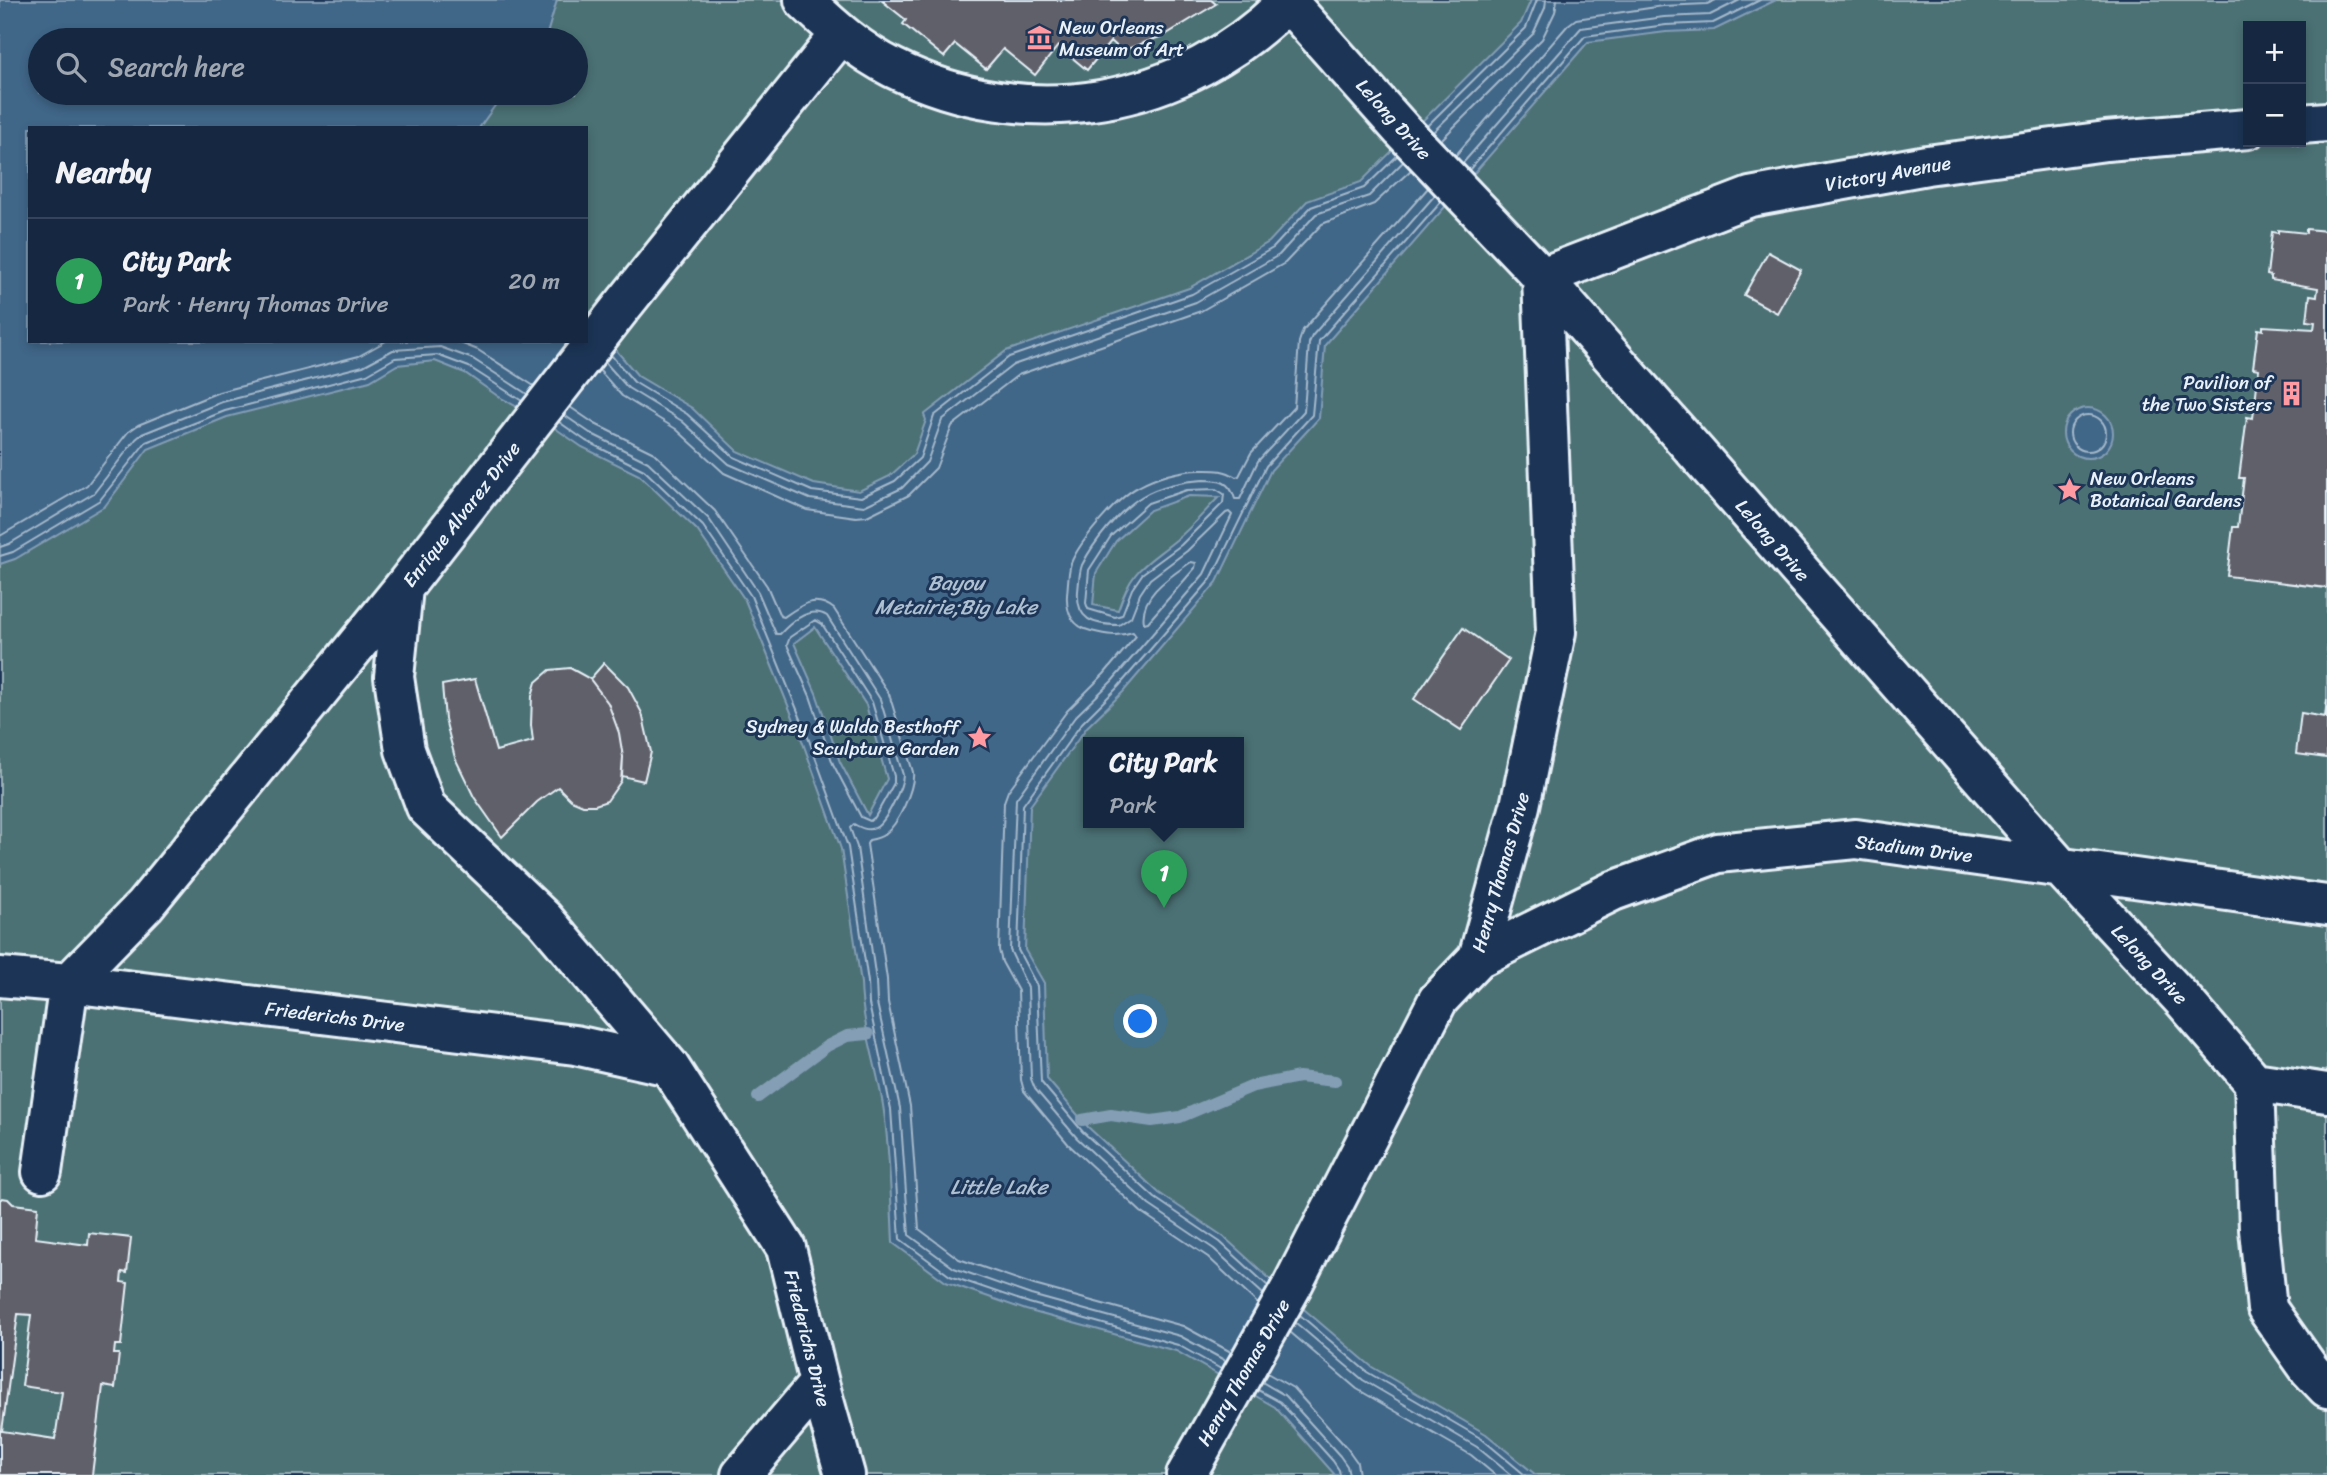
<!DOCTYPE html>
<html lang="en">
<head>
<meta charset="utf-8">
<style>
  body { margin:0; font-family:Sriracha,sans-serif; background:#23344c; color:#f1f3f6 }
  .controls { position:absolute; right:21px; top:21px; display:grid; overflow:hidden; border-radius:0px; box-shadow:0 4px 10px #0003 }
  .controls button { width:63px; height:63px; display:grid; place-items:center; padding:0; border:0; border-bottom:2px solid #35445a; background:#162841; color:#f1f3f6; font:35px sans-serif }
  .you { position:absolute; left:1141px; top:1022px; width:24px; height:24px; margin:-18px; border:5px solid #fff; border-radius:50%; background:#1a73e8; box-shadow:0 0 0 10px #1a73e833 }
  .badge { display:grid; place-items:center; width:46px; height:46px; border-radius:50%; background:#1a73e8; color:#fff; font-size:23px; font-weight:700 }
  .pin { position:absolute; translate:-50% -58px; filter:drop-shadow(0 2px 4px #0008) }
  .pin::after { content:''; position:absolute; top:37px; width:24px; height:21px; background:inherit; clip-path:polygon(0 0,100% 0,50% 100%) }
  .popup { position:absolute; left:1083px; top:737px; width:161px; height:91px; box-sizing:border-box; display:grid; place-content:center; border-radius:0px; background:#162841; filter:drop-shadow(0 2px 5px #0005); font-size:23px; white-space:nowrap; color:#9ea6b1 }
  .popup b { font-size:26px; color:#f1f3f6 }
  .popup::after { content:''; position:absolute; left:50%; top:100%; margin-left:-14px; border:14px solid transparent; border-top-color:#162841 }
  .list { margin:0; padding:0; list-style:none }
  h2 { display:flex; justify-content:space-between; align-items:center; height:91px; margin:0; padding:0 28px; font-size:30px }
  h2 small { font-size:23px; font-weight:400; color:#9ea6b1 }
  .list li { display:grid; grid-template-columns:46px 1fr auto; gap:21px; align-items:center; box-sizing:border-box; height:126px; padding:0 28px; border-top:2px solid #35445a }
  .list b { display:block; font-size:26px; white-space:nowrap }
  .list p { margin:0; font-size:23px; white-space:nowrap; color:#9ea6b1 }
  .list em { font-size:23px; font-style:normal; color:#9ea6b1 }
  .icon { flex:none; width:38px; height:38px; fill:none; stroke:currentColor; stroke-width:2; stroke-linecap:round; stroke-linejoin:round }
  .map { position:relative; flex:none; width:2327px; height:1475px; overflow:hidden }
  .search { position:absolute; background:#162841; box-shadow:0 4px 10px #0003; left:28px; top:28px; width:560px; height:77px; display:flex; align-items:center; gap:18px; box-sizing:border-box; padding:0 24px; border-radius:38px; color:#9ea6b1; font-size:26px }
  .panel { position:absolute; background:#162841; box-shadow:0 4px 10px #0003; left:28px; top:126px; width:560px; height:217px; border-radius:0px }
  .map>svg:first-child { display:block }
  .green { fill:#4b7174; stroke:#9ab1b6; stroke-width:2; fill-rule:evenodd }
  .water { fill:#416688; stroke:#849eb5; stroke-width:2; fill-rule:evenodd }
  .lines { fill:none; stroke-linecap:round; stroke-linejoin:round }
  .shore { stroke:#a5b9cb; stroke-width:2 }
  .stream { stroke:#849eb5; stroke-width:12 }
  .building { fill:#60606a; stroke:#e8f1f8; stroke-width:2; fill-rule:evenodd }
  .minor-casing { stroke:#e8f1f8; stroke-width:44 }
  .minor { stroke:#1d3557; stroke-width:38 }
  .labels { text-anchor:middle; stroke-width:6; stroke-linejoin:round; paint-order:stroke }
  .poi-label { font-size:19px; fill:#e8f1f8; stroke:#1d3557; text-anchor:start }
  .street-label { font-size:19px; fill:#e8f1f8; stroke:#1d3557 }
  .water-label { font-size:21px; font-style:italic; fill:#aec0d1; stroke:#1d3557 }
</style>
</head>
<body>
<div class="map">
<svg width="2327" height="1475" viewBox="0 0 2327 1475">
  <rect width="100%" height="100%" fill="#1d3557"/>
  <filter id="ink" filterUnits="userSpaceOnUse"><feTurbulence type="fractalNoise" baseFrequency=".0143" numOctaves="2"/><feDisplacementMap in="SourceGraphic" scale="14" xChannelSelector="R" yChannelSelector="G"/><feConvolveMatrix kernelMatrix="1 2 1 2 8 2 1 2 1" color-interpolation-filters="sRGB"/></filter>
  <g filter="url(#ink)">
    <path class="green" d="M0 0H2327V1475H0ZM2248 26H2301V142H2248ZM40 40H576V93H40ZM30 128H586V341H30ZM1089 742H1239V822H1089Z"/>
    <path class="water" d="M0 0H557L547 34 542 40H40V93H504L479 128H30V341H586V315L638 376 692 408 737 451 814 484 859 491 890 476 914 454 926 420 924 415 1006 351 1189 288 1269 242 1307 201 1361 182 1521 23 1531 0H1776L1714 30 1666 32 1588 42 1325 345 1319 418 1271 470 1217 582 1123 692 1087 727 1030 806 1025 950 1044 983 1047 1079 1088 1127 1159 1193 1224 1237 1292 1299 1372 1367 1486 1434 1536 1475H1335L1275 1407 1176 1351 1026 1310 946 1282 893 1243C891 1199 890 1155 884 1112 878 1068 862 1027 861 983L841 849 799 732 745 600 697 530 639 475 582 447 549 424 499 397 465 373 435 361 397 365 370 381 227 417 148 449 105 506 15 559 0 564ZM1189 496 1219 497C1205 511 1192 527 1176 540 1144 566 1132 568 1118 610L1093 605 1096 573 1116 541 1150 510ZM815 627 866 705 887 779 868 815 840 762 816 693 794 643Z
      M2063 433a25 25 0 1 1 50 0a25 25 0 1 1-50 0Z"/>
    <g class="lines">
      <path class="shore" d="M1427 126 1526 28 1537 0
        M1433 132 1533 34 1545 8 1546 0
        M1441 140 1542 39 1555 12 1557 0
        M1455 156 1568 25 1576 19 1663 6 1707 4 1716 0
        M1463 163 1581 28 1664 17 1710 15 1740 0
        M1469 170 1585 36 1666 25 1713 23 1760 0
        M455 341 478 350 534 386
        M611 355 634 382 687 414 734 457 812 491 861 497 895 481 920 458 934 416 1009 357 1192 294 1273 248 1311 207 1364 188 1397 156
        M605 362 628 388 682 421 729 464 810 499 864 506 902 488 927 462 942 420 1013 365 1196 302 1279 255 1316 214 1369 196 1403 162
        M599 370 622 396 676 429 724 473 807 510 856 517 867 516 909 495 936 468 952 426 1018 375 1201 311 1285 263 1322 224 1374 204 1411 170
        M570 407 595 424 654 453 715 511 767 586 780 616 784 617C801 605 815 594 834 609L889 694 913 772C915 788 898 825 885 834 880 838 875 839 869 840L867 844 887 979 888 1002 910 1106 919 1229 959 1259 1034 1285 1183 1326 1231 1352
        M564 415 590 433 648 462 709 519 758 592 776 634H780C792 621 810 605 827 616L880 699 903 775C903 786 886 823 875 828 867 831 861 828 854 824L850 828 857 847 876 981 877 1003 900 1108 909 1235 954 1268 1031 1295 1180 1336 1226 1361
        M2070 433a18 18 0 1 1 36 0a18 18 0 1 1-36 0Z
        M559 422 586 441 644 470 703 526 751 596 805 729 848 847 868 982 869 1004 891 1109 900 1239 950 1276 1029 1303 1178 1345 1221 1369
        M1216 489 1224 494 1223 503 1181 545 1143 573 1132 589 1122 615 1115 617 1088 609 1086 603 1089 570 1111 536 1148 503 1187 490Z
        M0 536 87 485 128 432 138 425 219 392 359 356 386 341
        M0 547 9 544 94 493 136 439 142 434 222 402 363 366 393 350 440 347 473 359 527 394
        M0 556 13 552 100 500 146 442 225 411 367 374 395 358 437 355 469 367 522 401
        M1191 562 1196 563 1195 568 1148 622 1144 623C1139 595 1171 576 1191 562Z
        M815 620 822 624 872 702 894 776V783L875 817 870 821 861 817 833 764 810 696 787 645 790 637Z
        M1268 1286 1220 1242 1155 1198 1083 1132 1041 1082 1037 986 1018 950 1023 805 1082 723 1118 687 1211 579 1266 466 1312 415 1319 341 1441 202
        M1263 1294 1214 1249 1149 1205 1077 1138 1035 1089 1031 1079 1028 988 1010 950 1016 799 1075 717 1112 681 1204 574 1232 515 1229 512 1226 513 1187 551 1150 579 1140 594 1131 617 1119 625C1093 625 1076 620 1078 591 1079 583 1079 573 1082 565 1094 541 1119 511 1141 497 1158 486 1184 481 1203 480 1220 480 1230 481 1235 499H1240L1258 461 1304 411 1309 343 1312 336 1435 195
        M1258 1304 1208 1257 1141 1212 1069 1145 1024 1091 1021 1080 1018 991 1002 962 999 950 1004 802 1008 791 1067 711 1104 674 1136 636 1133 632C1118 637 1107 635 1091 631 1073 627 1066 613 1067 595 1068 585 1068 573 1071 563 1080 541 1117 498 1138 487 1156 477 1180 470 1200 470 1214 470 1224 469 1236 477L1239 476 1251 453 1294 407 1299 342 1303 330 1428 188
        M1300 1315 1367 1372 1482 1439 1525 1475
        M1296 1323 1363 1380 1477 1447 1511 1475
        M1290 1332 1357 1389 1471 1455 1495 1475
        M1267 1373 1293 1388 1347 1448 1357 1462 1359 1475
        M1262 1382 1286 1396 1340 1456 1347 1466 1349 1475
        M1258 1390 1280 1402 1333 1461 1339 1470 1340 1475"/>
      <path class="stream" d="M758 1097 827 1046 847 1036 868 1034
        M1082 1120 1111 1115 1152 1121 1180 1117 1253 1086 1299 1077 1335 1081"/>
    </g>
    <path class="building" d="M881 0H1211L1216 4 1165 35 1138 45 1122 51 1111 41 1087 70 1058 46 1035 75 1003 49 986 69 955 44 944 57 903 24 906 20Z
      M2306 229 2327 231V588L2227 576 2233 527H2238L2244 478H2239L2247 417 2253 418 2259 369 2253 368 2258 329 2263 330V326L2314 329 2315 322 2307 321 2310 295 2317 296 2318 288 2271 280V276L2267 275 2272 232 2278 233V230L2306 233Z
      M1768 252 1801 270 1777 313 1744 295Z
      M1463 628 1509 660 1461 730 1414 699Z
      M604 663 628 687 642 713 651 752 644 781 622 776 623 757 619 733 608 703 590 679Z
      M570 668 590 679 608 703 619 733 623 757 621 781 607 801 595 805H583L571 800 558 787 537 802 502 837 474 797 455 758 445 719 442 685 475 679 496 751 533 741 531 725 532 696 536 682 550 670Z
      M2327 699V758L2296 754 2301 713 2325 717Z
      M2 1198 8 1199 13 1204 38 1207 35 1238 88 1245 89 1233 131 1238 127 1273 122 1272 121 1282 128 1283 121 1345H115L114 1354H119L115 1388 103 1386 92 1475H0V1200ZM18 1314 31 1315 22 1386 62 1392 55 1439 2 1431Z"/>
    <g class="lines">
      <defs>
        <path id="minor" d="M804 0C831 26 859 51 893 68 1028 135 1184 108 1289 0
          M1288 2 1402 130 1542 277 2061 868 2184 1001 2254 1082
          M2301 124 2327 122
          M1542 277 1750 197 1927 165 2106 141 2248 129
          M403 588 394 677 405 750 426 807 544 919 669 1066 786 1248 819 1383 845 1475
          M1478 958 1613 891 1718 853 1856 839 2327 905
          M0 977 69 983 575 1045 669 1066
          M2327 1093 2254 1082 2259 1229 2267 1309 2310 1370 2327 1388
          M42 1172 69 983 145 905 403 588 620 309 840 35
          M741 1475 819 1383
          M1186 1475 1292 1286 1438 1000 1478 958 1520 806 1556 632 1542 277"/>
      </defs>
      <use href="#minor" class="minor-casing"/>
      <use href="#minor" class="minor"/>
    </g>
  </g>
  <defs>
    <symbol id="museum-bare" viewBox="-9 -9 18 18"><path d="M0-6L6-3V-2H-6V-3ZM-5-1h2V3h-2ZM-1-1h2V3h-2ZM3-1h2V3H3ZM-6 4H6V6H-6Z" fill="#ff9aa2" stroke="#1d3557" stroke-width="2.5" paint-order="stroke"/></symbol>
    <symbol id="building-bare" viewBox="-9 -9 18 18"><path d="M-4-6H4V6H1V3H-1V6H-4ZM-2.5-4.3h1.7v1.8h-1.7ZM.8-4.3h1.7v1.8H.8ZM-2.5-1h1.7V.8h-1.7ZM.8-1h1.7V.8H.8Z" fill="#ff9aa2" stroke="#1d3557" stroke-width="2.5" paint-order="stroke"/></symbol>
    <symbol id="sight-bare" viewBox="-9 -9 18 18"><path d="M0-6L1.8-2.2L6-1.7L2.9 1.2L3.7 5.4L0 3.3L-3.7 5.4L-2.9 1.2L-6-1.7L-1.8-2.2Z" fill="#ff9aa2" stroke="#1d3557" stroke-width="2.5" paint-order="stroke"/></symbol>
  </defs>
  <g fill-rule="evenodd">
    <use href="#museum-bare" x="1022" y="20" width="35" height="35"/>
    <use href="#building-bare" x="2274" y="376" width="35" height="35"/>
    <use href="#sight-bare" x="2052" y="472" width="35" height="35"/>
    <use href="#sight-bare" x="962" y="720" width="35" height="35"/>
  </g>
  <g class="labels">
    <g class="poi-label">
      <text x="1059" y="34">New Orleans<tspan x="1059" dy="22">Museum of Art</tspan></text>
      <text x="2272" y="389" text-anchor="end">Pavilion of<tspan x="2272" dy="22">the Two Sisters</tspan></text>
      <text x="2090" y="485">New Orleans<tspan x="2090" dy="22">Botanical Gardens</tspan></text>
      <text x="959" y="733" text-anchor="end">Sydney &amp; Walda Besthoff<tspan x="959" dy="22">Sculpture Garden</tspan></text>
    </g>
    <g class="street-label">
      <text transform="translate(1394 119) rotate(48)" y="7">Lelong Drive</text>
      <text transform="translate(1888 173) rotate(-10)" y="7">Victory Avenue</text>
      <text transform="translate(461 514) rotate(-52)" y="7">Enrique Alvarez Drive</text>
      <text transform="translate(1773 540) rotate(49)" y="7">Lelong Drive</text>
      <text transform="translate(1914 848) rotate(7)" y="7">Stadium Drive</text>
      <text transform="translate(1500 872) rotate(-74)" y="7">Henry Thomas Drive</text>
      <text transform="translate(2150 964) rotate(47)" y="7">Lelong Drive</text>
      <text transform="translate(335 1016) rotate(7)" y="7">Friederichs Drive</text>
      <text transform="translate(808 1338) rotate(76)" y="7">Friederichs Drive</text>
      <text transform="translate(1243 1372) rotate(-60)" y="7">Henry Thomas Drive</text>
    </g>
    <g class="water-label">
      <text x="956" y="590">Bayou<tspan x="956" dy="24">Metairie;Big Lake</tspan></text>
      <text x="999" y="1194">Little Lake</text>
    </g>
  </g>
</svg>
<div class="controls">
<button>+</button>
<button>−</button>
</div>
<div class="you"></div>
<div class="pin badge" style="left:1164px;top:908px;background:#2e9e5b">1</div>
<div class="popup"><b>City Park</b>Park</div>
<div class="search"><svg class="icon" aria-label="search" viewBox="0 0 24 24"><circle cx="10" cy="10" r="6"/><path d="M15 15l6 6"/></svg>Search here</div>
<section class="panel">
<h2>Nearby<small></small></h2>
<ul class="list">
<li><span class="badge" style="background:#2e9e5b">1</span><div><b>City Park</b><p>Park · Henry Thomas Drive</p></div><em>20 m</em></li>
</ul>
</section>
</div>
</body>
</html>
